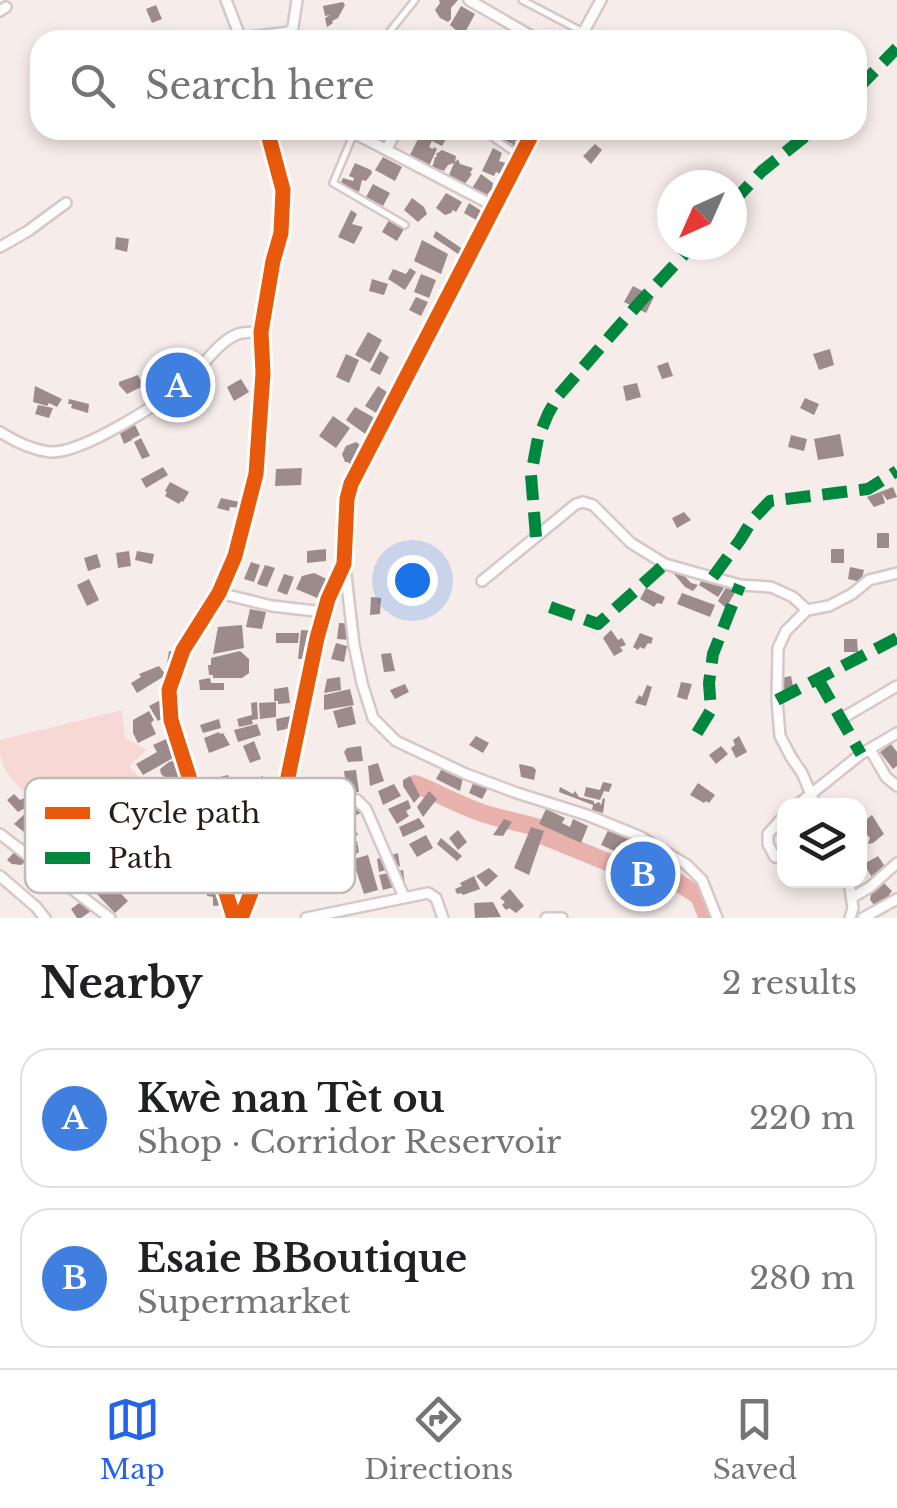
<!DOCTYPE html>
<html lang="en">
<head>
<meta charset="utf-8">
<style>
  body { margin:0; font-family:"Libre Baskerville",serif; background:#f2f2f2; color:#202124 }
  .controls { position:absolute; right:30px; bottom:30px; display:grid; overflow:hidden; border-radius:20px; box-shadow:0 5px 15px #0003 }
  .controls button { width:90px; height:90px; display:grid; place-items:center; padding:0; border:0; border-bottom:2px solid #e0e0e0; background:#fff; color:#202124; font:50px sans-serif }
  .compass { position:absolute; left:657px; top:170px; width:90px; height:90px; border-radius:50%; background:#fff; box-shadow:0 5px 15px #0003; rotate:225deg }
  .you { position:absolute; left:412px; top:580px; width:35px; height:35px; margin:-25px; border:8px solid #fff; border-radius:50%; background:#1a73e8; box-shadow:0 0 0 15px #1a73e833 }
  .badge { display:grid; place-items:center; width:65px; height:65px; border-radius:50%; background:#2563eb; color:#fff; font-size:32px; font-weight:700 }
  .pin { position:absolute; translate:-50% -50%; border:5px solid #fff; box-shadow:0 2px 10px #0006 }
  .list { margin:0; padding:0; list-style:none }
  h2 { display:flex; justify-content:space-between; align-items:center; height:130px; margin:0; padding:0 40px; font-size:42px }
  h2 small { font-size:32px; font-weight:400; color:#757577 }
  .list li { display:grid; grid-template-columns:65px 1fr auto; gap:30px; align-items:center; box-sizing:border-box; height:140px; margin:0 20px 20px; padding:0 20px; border:2px solid #e0e0e0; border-radius:30px }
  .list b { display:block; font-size:38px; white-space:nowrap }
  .list p { margin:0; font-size:32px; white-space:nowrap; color:#757577 }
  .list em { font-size:32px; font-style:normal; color:#757577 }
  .icon { flex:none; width:55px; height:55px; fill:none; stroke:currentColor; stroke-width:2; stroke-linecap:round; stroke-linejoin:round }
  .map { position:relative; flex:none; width:897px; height:918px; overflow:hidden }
  .search { position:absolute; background:#fff; box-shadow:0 5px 15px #0003; left:30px; right:30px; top:30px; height:110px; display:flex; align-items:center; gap:25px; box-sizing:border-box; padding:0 35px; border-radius:30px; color:#757577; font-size:38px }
  .sheet { height:450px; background:#fff }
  nav { display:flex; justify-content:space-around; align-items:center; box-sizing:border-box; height:140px; border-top:2px solid #e0e0e0; background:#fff; font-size:28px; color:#757577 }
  nav a { display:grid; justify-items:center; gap:5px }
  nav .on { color:#2563eb }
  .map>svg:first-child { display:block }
  .green { fill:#f7d8d5 }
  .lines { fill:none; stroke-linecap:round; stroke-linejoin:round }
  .river { stroke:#e9b1ac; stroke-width:18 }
  .building { fill:#9c8b8a }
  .lane-casing { stroke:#d5c8c7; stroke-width:10 }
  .street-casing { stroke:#d5c8c7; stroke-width:14 }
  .lane { stroke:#fefcfc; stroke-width:5 }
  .street { stroke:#fefcfc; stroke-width:9 }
  .quiet { stroke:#00873e; stroke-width:12; stroke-dasharray:25 12; stroke-linecap:butt }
  .cycleway-casing { stroke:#fff; stroke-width:21 }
  .cycleway { stroke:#e8590c; stroke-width:15 }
  .key { fill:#fff; stroke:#bfbbba; stroke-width:2.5 }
  .key-label { font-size:28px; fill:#2b1c1a }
</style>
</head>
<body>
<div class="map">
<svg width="897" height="918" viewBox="0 0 897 918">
  <rect width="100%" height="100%" fill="#f6ecea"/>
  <path class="green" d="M122 710 125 738 147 750 129 766 146 785 156 777 171 791 166 801 185 816 183 862C128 843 28 820 2 763 0 757 0 747 0 740Z"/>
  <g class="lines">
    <path class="river" d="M415 784C438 793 459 805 482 813 503 820 525 823 545 830L546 837 610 863 621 861 635 871 671 878 699 896 708 918"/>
  </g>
  <path class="building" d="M439 0H458L451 8V19L448 22 440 18 435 10 440 3Z
    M343 2 345 5 338 18 332 21 333 23 327 27 325 18 330 15 325 16 323 6Z
    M156 5 162 19 152 23 146 9Z
    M461 6 475 14 463 36 450 25Z
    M427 130H451L442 146 432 141 429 147 433 149 434 147 437 149 429 166 420 162 410 155 420 135 423 137Z
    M510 130 521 135 515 142 516 147H518L514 154 509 149 513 144 505 141 504 143 494 137 498 131Z
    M595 144 602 150 591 164 583 156Z
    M493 148 502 153 499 161 506 163 500 174 496 172 494 176 482 171Z
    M442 150 456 156 455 162 458 159 460 164 473 168 470 173 472 174 462 188 457 185 459 181 457 179 447 180 454 163 448 165 444 171 435 168 434 170 430 167 433 165 435 157H437L436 154Z
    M383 157 402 167 395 181 375 170Z
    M355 163 371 170 372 173 366 181 362 180 359 192 340 184 343 178 353 181 354 178 349 176Z
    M481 174 493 183 492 189 486 196 472 188Z
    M373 184 390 193 383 206 366 197Z
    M446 193 462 202 456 212 453 210 451 213 445 215 436 208Z
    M412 198 424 207 427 214 418 222 404 210Z
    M469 203 483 212 478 221 464 213Z
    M351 210 357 214 352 224 363 227 354 244 338 237Z
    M389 220 404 229 397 241 382 232Z
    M436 231 464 250 461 256 433 237Z
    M116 237 129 239 127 252 115 249Z
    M422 240 448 254 441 274 414 261Z
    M410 268 416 272 405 290 388 279 393 269 406 274Z
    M421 274 436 280 429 298 414 292Z
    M372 279 388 284 384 295 369 291Z
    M633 286 654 297 646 313 624 302Z
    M416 297 428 302 421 316 409 310Z
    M368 332 382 340 370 363 355 355Z
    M830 349 834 365 819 370 813 354Z
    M380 351 389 357 380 375 370 370Z
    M346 354 359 360 349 383 336 377Z
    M668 362 673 376 662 379 657 366Z
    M138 375 143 386 127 394 119 385V382Z
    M241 379 249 392 234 401 227 387Z
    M637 383 641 397 626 401 623 386Z
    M35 386 62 399 57 407 49 403 47 406 33 402Z
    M378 386 394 397 381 416 365 406Z
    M805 398 819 404 814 415 800 408Z
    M69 399 89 404 88 413 71 408 72 404H68Z
    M38 405 53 408 49 418 35 414Z
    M355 407 378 420 368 436 346 420Z
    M333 416 350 428 336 448 319 436Z
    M135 425 140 435 132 439 131 437 132 440 124 444 119 431Z
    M840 434 844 456 818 460 814 439Z
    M791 435 807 439 804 451 788 447Z
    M141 438 150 456 142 459 134 442Z
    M356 442 364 448 365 454 359 455 353 469 348 462H345L342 454 346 446Z
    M163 467 168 475 146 488 141 479Z
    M302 468 301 485 275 486 276 469Z
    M170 482 189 492 183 502 181 501 179 504 165 496 167 492 165 491Z
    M893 487 897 497 887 500 882 493 885 503 874 507 867 497Z
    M221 498 244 503 243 508 230 507 229 511 217 508Z
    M684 512 691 520 677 528 672 518Z
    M877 533H889V548H877Z
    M326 549V561L307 563V551Z
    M831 549H844V563H831Z
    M129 551 131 566 118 568 116 553Z
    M137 551 154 554 152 564 135 560Z
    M97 554 101 567 88 571 84 558Z
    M251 562 260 565 254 582 244 579Z
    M265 565 275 568 267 587 257 584Z
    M850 567 864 570 861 582 848 579Z
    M679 570 691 583 698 585 693 591 685 587 674 574Z
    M314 573 331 581 322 600 296 589 302 576Z
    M284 574 294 577 287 595 277 591Z
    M705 575 724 588 718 597 699 585Z
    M89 579 99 600 87 606 77 585Z
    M728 584 737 589 726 608 718 601Z
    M646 588 665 597 662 604 657 603 654 607 640 599Z
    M682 593 715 605 710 617 677 604Z
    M371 597 381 598 380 614 370 615Z
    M250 609 266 612 262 629 246 627Z
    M339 623 353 624 351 640 337 639Z
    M242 625 244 648 213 654 218 627Z
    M301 630 322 631 318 658 298 659Z
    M611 630 618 640 622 638 626 645 620 647 623 651 614 656 603 638Z
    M276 633H299L298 643H276Z
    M640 633 653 638 651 644 648 643 644 649 640 647 638 650 633 647Z
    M844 639H857L858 652H844Z
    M336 643 347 646 344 662 331 659Z
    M169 651 189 654 185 672 166 670Z
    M240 651 249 659V673L242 678H213V675H209L208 665H211V658Z
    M391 653 395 671 384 672 381 654Z
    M159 666 166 675 137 693 131 683 141 677 139 674Z
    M791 676 794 692 784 694 781 678Z
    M340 677 341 690 324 693 327 679Z
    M210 678 211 683H224V690H200L199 680Z
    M681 682 692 684 687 700 677 697Z
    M405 684 409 692 395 699 390 690Z
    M647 685 652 687 646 706 635 703 639 695 642 697Z
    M288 687 290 703 278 704V701H274V689Z
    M350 689 354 705 324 710V695Z
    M170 695 177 710 158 721 149 706Z
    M257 702 258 719 252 720 253 724 239 727 237 719 252 715 251 703Z
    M276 702V717L260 719 259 703Z
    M352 706 356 724 338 728 333 711Z
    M149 711 154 720 151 723 156 734 138 743 133 733V720Z
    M306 713 304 725 277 731 276 719Z
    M219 719 221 728 203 733 200 725Z
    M257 724 261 735 238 742 234 730Z
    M219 732 220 734 223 733 230 745 209 753 204 738Z
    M476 736 489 743 483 753 469 745Z
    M739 736 747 752 736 758 731 748 735 745 733 740Z
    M166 739 170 748 187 740 189 749 143 775 136 764 157 752 153 745Z
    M254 741 261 759 250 763 243 746Z
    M891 744 897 752V766L893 769 880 752Z
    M361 746 363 761 348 762 344 752 347 748Z
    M721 746 728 754 716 764 709 755Z
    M173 761 186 772 185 778 177 781 168 780 161 774 160 769 169 762Z
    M378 763 384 781 370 786 368 766Z
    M445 763 464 773 460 791 436 779Z
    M519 764 533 767 536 770 534 780 521 777Z
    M356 770 359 792 352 793 346 786 344 771Z
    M228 775 235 789 216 793 211 779Z
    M263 776 269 796 241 803 237 786Z
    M410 776 420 796 414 803 403 786V780Z
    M475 779 490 784 482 799 469 793Z
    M603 782 612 784 609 792 604 791 600 800 584 796 586 787 600 790Z
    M698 783 715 795 709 803 706 801 704 803 690 795Z
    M394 784 401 796 383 805 378 791Z
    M560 787 573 794 575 791 579 797 594 801V804L599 802 601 805 603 798 605 799 603 813 592 810 593 805 559 792Z
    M429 791 437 799 423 817 417 807Z
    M14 794 20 800 24 798 31 805 18 812 7 800Z
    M363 796 372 807 351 818 345 805Z
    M408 800 411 808 406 811 409 816 397 824 388 809Z
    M36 803 76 831 55 857 14 824Z
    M546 809 565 818 562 823 570 827 573 819 588 826 581 843 539 824Z
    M872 815 884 834 873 843 868 844 870 838 864 831 860 830V825Z
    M419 818 425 827 403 837 399 827Z
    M504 819 512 822 503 836 493 835Z
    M612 822 649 839 639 862 601 845Z
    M352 823 358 835 347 839 341 828Z
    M531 827 544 831 529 875 514 868Z
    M458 830 467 842 458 850 449 838Z
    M426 835 433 848 417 857 409 844Z
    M441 838 462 856 457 861 437 844Z
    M654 838 667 846 656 863 644 855Z
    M357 841 359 852 347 861 338 863 344 880 339 890 330 893 329 889H326L321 864 330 862 327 849 341 843Z
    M24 842 33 850 34 857 27 863 25 862 21 865 12 864 7 860Z
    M99 842 108 852 104 857 111 865 102 874 128 901 115 913 90 887 94 883 86 873 100 860 91 850Z
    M398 853 400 866 379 872 377 859Z
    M368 855 378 890 364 894 355 867H353L350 860Z
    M878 856 886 868 871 876 864 864Z
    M621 862 631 869 628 874 633 878 629 883 614 874Z
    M489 868 498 876 486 887 476 876Z
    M403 870 405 884 383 890 379 875Z
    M474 876 480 889 463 895 461 893 457 894 455 889 462 886 460 883Z
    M655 877 667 880 661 895 651 893Z
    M877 882 880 885 884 883 892 891 889 895 891 897 876 907 870 900 872 888Z
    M219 884 223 885 224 889 230 888V899L222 894 223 905 213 906V897L207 896V885L218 887Z
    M510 889 524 906 516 913 509 908 506 910 502 905 505 902 500 898Z
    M86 898 94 909 81 918H77L71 909Z
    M493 902 501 917 475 918 474 903Z"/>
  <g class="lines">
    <defs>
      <path id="lane" d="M522 0 583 32
        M383 40 415 0
        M482 130 518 155
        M354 133 333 183 405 225"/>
      <path id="street" d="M226 0 241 39
        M469 0 538 40
        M0 11 6 7
        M241 38 289 32 293 27 297 0
        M579 40 601 0
        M354 133 494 206
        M387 148 397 130
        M0 247 28 231 66 203
        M0 432C14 441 33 450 50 452 82 454 162 402 187 381 203 367 217 342 238 334 244 332 253 332 261 332
        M345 567 354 645 362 683 373 718 396 741 466 774 517 793 587 815 641 837 687 865 702 880 717 918
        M482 581 576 504 583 502 593 505 631 543 665 564 740 585 771 587 793 597 807 610
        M219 593 272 606 324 612
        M841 719 897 686
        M870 749 886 777 897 786
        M796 806 861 754 897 733
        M816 806 802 773 791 757 780 736 777 700 778 648 786 631 807 610 829 606 852 594 869 580 897 573
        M278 825 350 800H357L366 809 404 897
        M0 834 110 918
        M775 857 768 844V834L784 816
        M0 876 36 907 45 918
        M849 881 853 908 850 918
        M853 897 870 887 897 863
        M234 918 171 720 169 690 183 650 219 593 235 556 256 474 263 373 261 332 273 261 281 233 283 190 267 130
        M241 918 278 825 317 638 328 599 344 564 347 499 351 484 534 130
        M306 918 428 893 436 898 443 918
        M546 918H562
        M863 918 897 899"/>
    </defs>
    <use href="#lane" class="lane-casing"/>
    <use href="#street" class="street-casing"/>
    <use href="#lane" class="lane"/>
    <use href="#street" class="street"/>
    <path class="quiet" d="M857 89 897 48
      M732 203 762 171 813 130
      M536 537 531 475 538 438 548 414 558 396 640 302 693 245
      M713 577 740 540 753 519 770 501 868 489 897 471
      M550 607 598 624 665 564
      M818 679 861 754
      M777 700 897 638
      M697 733 711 710 709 683 713 654 740 585"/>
    <defs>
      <path id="cycleway" d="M234 918 171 720 169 690 183 650 219 593 235 556 256 474 263 373 261 332 273 261 281 233 283 190 267 130
        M241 918 278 825 317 638 328 599 344 564 347 499 351 484 534 130"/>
    </defs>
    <use href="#cycleway" class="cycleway-casing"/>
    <use href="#cycleway" class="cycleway"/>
  </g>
  <rect x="25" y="778" width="330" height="115" rx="15" class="key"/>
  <rect x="45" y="807" width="45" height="12" fill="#e8590c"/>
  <rect x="45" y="852" width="45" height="12" fill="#00873e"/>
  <g class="key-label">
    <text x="108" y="823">Cycle path</text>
    <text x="108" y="868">Path</text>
  </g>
</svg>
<div class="controls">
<button><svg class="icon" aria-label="layers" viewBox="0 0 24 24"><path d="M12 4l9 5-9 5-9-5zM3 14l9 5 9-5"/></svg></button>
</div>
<svg class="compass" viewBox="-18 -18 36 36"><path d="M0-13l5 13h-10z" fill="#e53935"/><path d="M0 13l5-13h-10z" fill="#757577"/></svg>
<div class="you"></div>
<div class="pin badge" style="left:178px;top:385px;background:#3f7fe0">A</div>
<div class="pin badge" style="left:643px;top:874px;background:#3f7fe0">B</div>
<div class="search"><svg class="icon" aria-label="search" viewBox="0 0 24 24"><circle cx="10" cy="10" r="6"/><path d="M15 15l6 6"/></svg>Search here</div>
</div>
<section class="sheet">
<h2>Nearby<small>2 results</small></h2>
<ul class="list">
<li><span class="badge" style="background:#3f7fe0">A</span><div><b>Kwè nan Tèt ou</b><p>Shop · Corridor Reservoir</p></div><em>220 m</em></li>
<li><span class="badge" style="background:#3f7fe0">B</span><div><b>Esaie BBoutique</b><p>Supermarket</p></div><em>280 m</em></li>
</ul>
</section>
<nav>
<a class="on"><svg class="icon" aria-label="map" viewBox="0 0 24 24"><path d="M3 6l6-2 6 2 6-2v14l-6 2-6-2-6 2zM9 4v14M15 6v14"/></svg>Map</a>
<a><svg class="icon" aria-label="directions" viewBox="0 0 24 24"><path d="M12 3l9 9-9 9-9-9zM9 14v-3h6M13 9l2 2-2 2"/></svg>Directions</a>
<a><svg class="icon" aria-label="saved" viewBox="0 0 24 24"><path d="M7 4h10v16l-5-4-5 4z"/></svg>Saved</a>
</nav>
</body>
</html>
